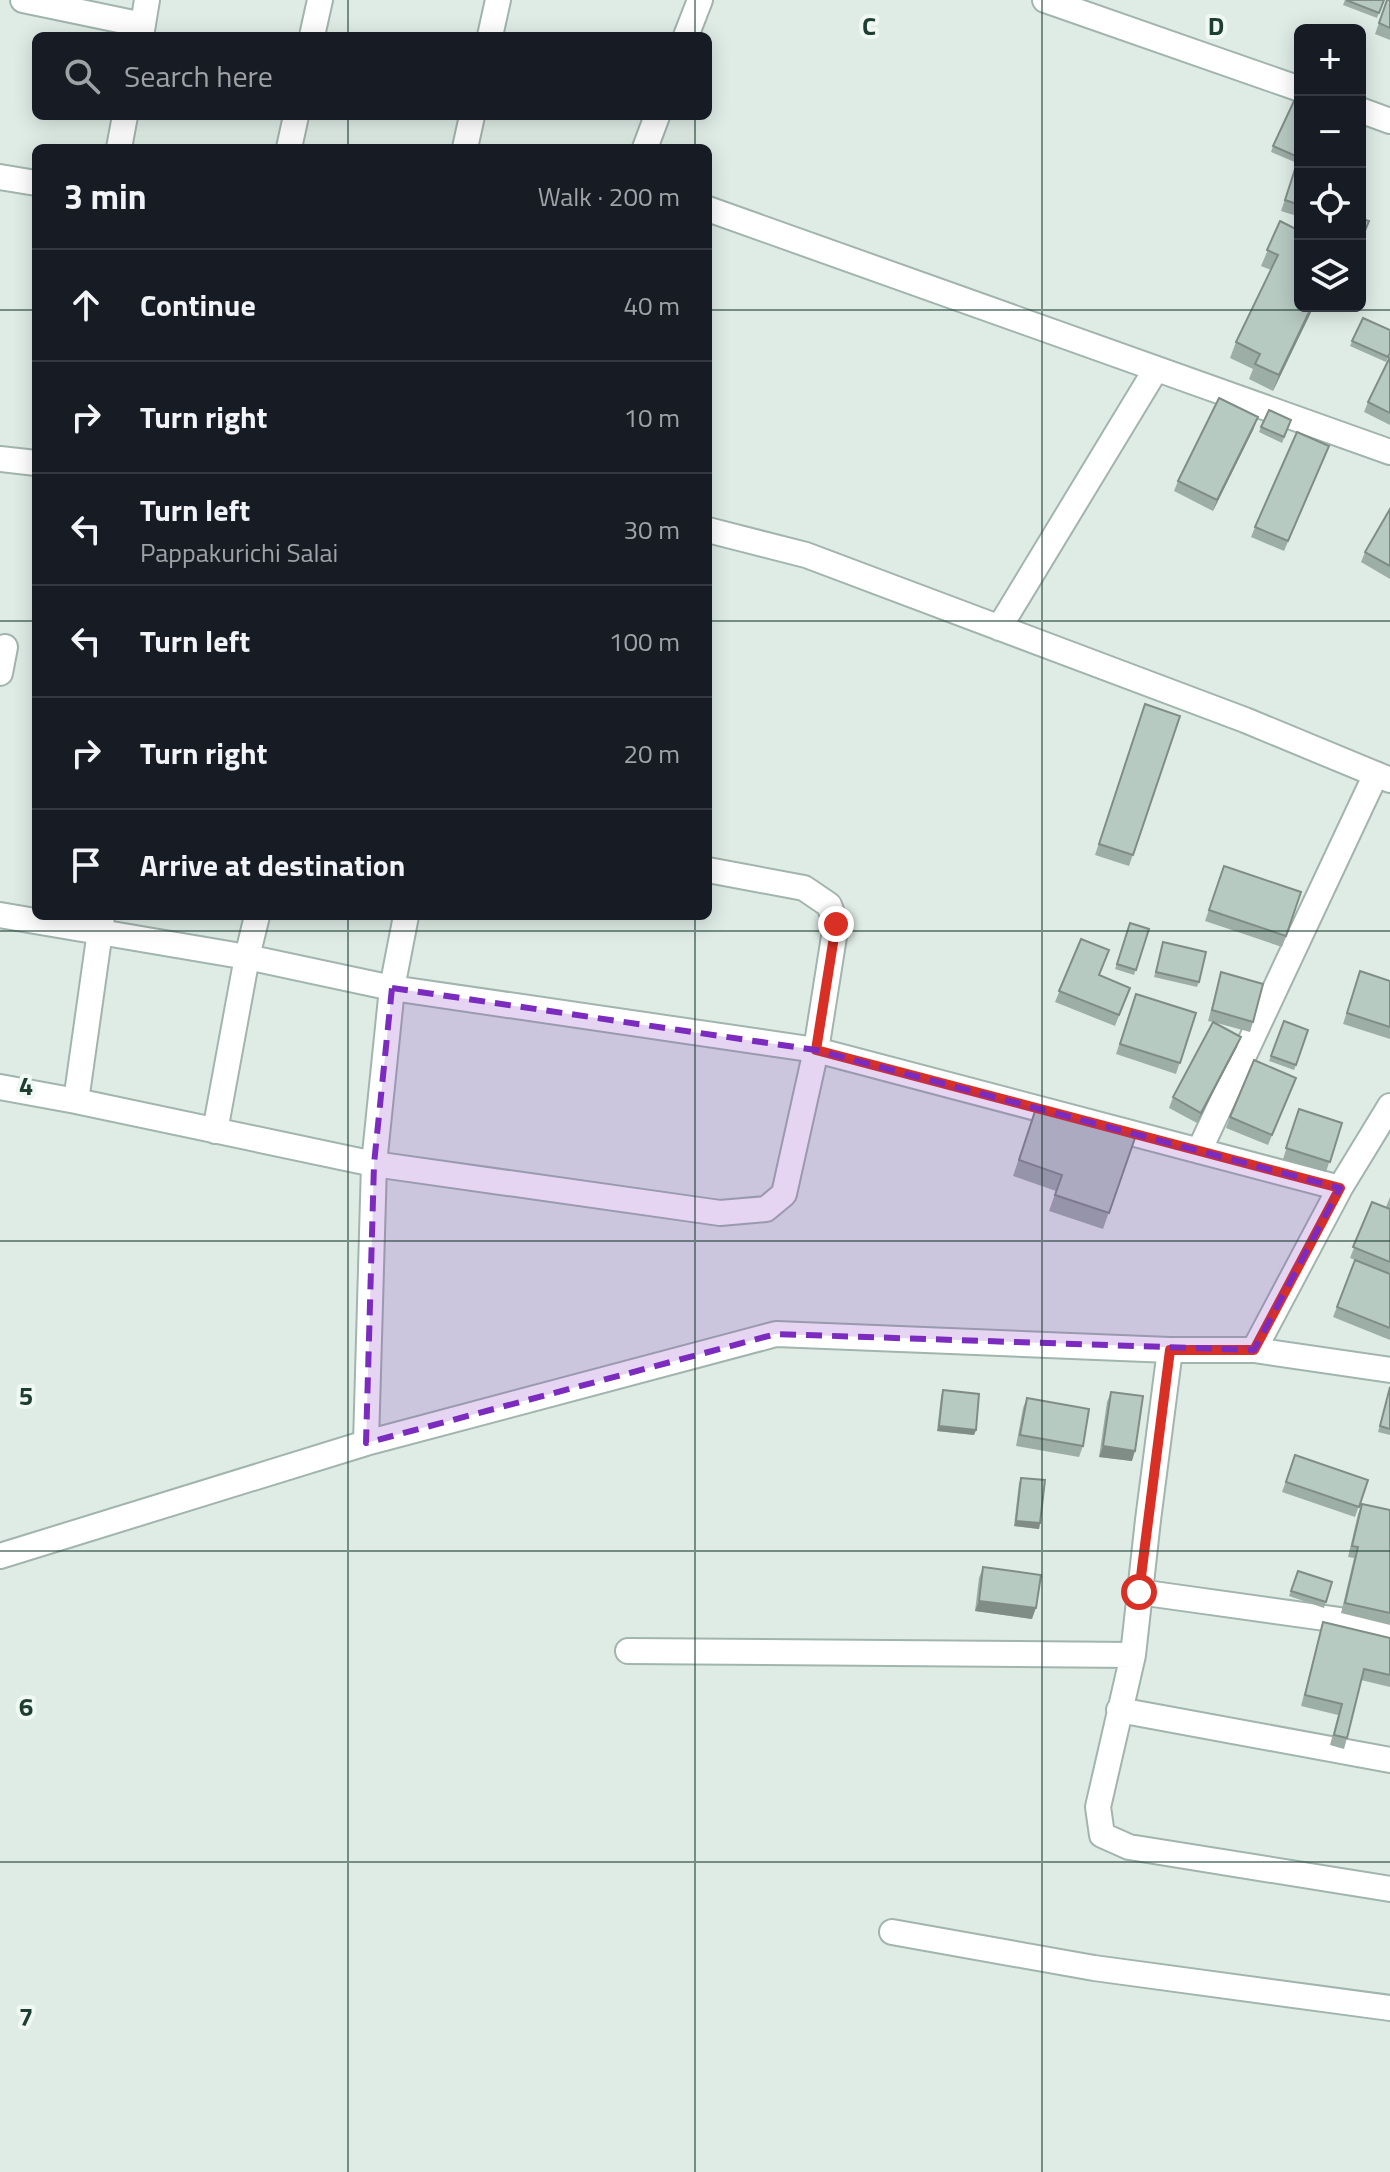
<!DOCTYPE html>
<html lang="en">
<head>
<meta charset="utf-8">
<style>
  body { margin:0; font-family:"Titillium Web",sans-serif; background:#20242c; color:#f1f3f6 }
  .controls { position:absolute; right:24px; top:24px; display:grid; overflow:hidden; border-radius:12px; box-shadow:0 4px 20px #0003 }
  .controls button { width:72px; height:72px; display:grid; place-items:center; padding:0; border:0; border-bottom:2px solid #363941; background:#171b24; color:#f1f3f6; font:40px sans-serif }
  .stop { position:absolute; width:24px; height:24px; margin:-18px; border:6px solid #d93025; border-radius:50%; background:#fff }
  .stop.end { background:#d93025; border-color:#fff; box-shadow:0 2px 8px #0008 }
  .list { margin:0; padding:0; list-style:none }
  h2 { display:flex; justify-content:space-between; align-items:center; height:104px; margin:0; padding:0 32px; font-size:34px }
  h2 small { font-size:26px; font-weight:400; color:#9ea1a6 }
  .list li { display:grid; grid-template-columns:52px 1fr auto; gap:24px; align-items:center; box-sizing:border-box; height:112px; padding:0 32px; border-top:2px solid #363941 }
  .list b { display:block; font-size:30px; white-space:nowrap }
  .list p { margin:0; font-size:26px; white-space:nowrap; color:#9ea1a6 }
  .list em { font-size:26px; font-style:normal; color:#9ea1a6 }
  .icon { flex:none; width:44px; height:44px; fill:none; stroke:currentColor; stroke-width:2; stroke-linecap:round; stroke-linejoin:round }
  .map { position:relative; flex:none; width:1390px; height:2172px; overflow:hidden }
  .search { position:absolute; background:#171b24; box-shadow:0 4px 20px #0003; left:32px; top:32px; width:680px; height:88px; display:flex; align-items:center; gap:20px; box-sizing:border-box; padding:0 28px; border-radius:12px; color:#9ea1a6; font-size:30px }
  .panel { position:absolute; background:#171b24; box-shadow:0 4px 20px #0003; left:32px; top:144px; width:680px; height:776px; border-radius:12px }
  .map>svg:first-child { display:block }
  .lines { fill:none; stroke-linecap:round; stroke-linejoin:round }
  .minor-casing { stroke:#a1b4ad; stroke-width:28 }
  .minor { stroke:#fff; stroke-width:24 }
  .wall { fill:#9daea6 }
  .shaded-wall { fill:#808d87 }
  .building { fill:#b7cac1; stroke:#808d87; stroke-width:2 }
  .route { stroke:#d93025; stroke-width:10 }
  .marked { fill:#7b2cbf; fill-opacity:0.2; stroke:#7b2cbf; stroke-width:6; stroke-dasharray:16 10; stroke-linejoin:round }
  .grid { fill:none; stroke:#1e3e34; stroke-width:2; stroke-opacity:0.55 }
  .grid-label { font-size:26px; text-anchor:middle; font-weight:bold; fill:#1e3e34; stroke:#f0f8f4; stroke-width:8; stroke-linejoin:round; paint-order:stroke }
</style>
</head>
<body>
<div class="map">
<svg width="1390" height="2172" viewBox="0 0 1390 2172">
  <rect width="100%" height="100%" fill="#dfece6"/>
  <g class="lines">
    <defs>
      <path id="minor" d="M23 0 143 25
        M1045 0 1300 89
        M141 36 147 0
        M312 36 320 0
        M490 36 498 0
        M686 36 700 0
        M1360 110 1390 121
        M119 148 125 116
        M289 148 296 116
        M465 148 472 116
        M645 148 657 116
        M0 177 36 183
        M708 209 1390 452
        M0 459 36 463
        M708 530 806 555 1245 720 1390 780
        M999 628 1156 369
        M0 673 5 647
        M0 915 247 957 392 988 816 1050 1340 1188
        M0 1087 76 1101 374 1164 720 1213 766 1209 784 1194 816 1050 836 924 829 905 804 888 708 870
        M76 1101 102 917
        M215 1131 247 957 257 916
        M1199 1151 1376 774
        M1170 1350 1148 1520 1133 1655 1098 1807 1102 1835 1129 1847 1390 1889
        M1254 1350 1340 1188 1390 1106
        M366 1443 374 1164 392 988 406 916
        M0 1556 366 1443 776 1334 1170 1350H1254L1390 1370
        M1139 1592 1390 1627
        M628 1651 1133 1655
        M1119 1710 1390 1760
        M892 1932 1094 1968 1390 2008"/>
    </defs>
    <use href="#minor" class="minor-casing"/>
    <use href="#minor" class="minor"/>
  </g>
  <path class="wall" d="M1345 0H1384L1377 18 1343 5Z
    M1387 0H1390V40L1375 34Z
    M1273 146 1300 159 1298 163 1300 164V217L1281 211 1297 163 1271 152Z
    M1280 221 1314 306 1273 391 1249 379 1253 369 1230 358 1236 342 1271 270 1261 266Z
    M1363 318 1390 353 1386 362 1350 346Z
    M1390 357V425L1364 412 1368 402Z
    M1291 420 1282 443 1259 432 1261 427Z
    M1254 428 1213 511 1174 491 1178 481Z
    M1329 446 1284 551 1251 537 1255 527Z
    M1390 509V579L1361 562 1365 552Z
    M1145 704 1180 716 1129 866 1095 855Z
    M1224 866 1301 892 1282 947 1205 921Z
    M1130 923 1149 929 1134 975 1115 969Z
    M1081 939 1100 976 1130 988 1115 1026 1055 1002Z
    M1163 942 1199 982 1197 987 1154 977Z
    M1360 971 1390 981V1039L1343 1024Z
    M1221 972 1253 1022 1250 1032 1213 1022 1237 1047 1197 1123 1169 1108 1173 1097 1213 1022 1208 1021Z
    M1136 994 1196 1013 1176 1074 1116 1054Z
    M1284 1021 1296 1065 1294 1070 1269 1061Z
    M1296 1078 1268 1145 1226 1128 1230 1117Z
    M1037 1105 1135 1138 1103 1229 1049 1211 1056 1191 1013 1176Z
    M1299 1109 1342 1123 1326 1172 1283 1159Z
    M1390 1197V1209L1386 1207Z
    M1372 1202 1390 1209V1340L1333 1317 1355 1260 1350 1258Z
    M1390 1386V1435L1378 1432Z
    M943 1390 976 1430 974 1435 937 1431 941 1396Z
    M1111 1392 1132 1461 1099 1457 1107 1402Z
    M1027 1398 1083 1446 1079 1457 1016 1446 1023 1408Z
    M1295 1455 1368 1480 1355 1517 1282 1492Z
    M1021 1478 1040 1523 1039 1529 1014 1526 1019 1483Z
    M1362 1504 1390 1510V1625L1341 1613 1354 1558 1348 1557 1358 1514Z
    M983 1567 1032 1619 975 1611 979 1578Z
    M1298 1571 1332 1582 1324 1608 1289 1596Z
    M1323 1622 1390 1638V1687L1361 1680 1347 1738 1344 1749 1330 1745 1338 1715 1301 1706 1320 1633Z"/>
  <path class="shaded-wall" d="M1312 306H1314L1273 391 1279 375Z
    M1258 417 1254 428 1213 511 1217 500Z
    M1241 1037 1237 1047 1197 1123 1201 1113Z
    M939 1426 976 1430 974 1435 937 1431Z
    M1103 1446 1135 1451 1132 1461 1099 1457Z
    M1016 1521 1040 1523 1039 1529 1014 1526Z
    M979 1601 1036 1608 1032 1619 975 1611Z"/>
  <path class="building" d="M1346 0H1384L1379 13Z
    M1387 0H1390V28L1379 23Z
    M1294 101 1300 103V158L1273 146Z
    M1297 163 1300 164V205L1285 200Z
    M1360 218 1369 221 1361 240H1360Z
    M1280 221 1300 231V306H1312L1279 375 1255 364 1260 354 1236 342 1278 255 1267 250Z
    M1363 318 1390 330V353L1388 357 1352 341Z
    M1390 357V413L1368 402Z
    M1219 398 1258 417 1217 500 1178 481Z
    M1269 410 1291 420 1284 437 1261 427Z
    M1297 432 1329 446 1288 541 1255 527Z
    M1390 509V566L1365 552Z
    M1145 704 1180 716 1133 855 1099 844Z
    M1224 866 1301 892 1286 936 1209 910Z
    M1130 923 1149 929 1136 970 1117 964Z
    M1081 939 1109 950 1099 975 1130 988 1119 1015 1059 991Z
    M1163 942 1206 952 1199 982 1156 972Z
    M1360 971 1390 981V1027L1347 1013Z
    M1221 972 1263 984 1253 1022 1212 1010Z
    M1136 994 1196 1013 1180 1063 1120 1044Z
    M1284 1021 1308 1030 1296 1065 1271 1056Z
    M1213 1022 1241 1037 1201 1113 1173 1097Z
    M1254 1060 1296 1078 1272 1135 1230 1117Z
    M1037 1105 1135 1138 1109 1213 1055 1195 1062 1175 1019 1160Z
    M1299 1109 1342 1123 1330 1162 1286 1148Z
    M1372 1202 1390 1209V1262L1353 1247Z
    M1355 1260 1390 1274V1328L1337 1307Z
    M1390 1387V1429L1380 1426Z
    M943 1390 979 1394 976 1430 939 1426Z
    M1111 1392 1143 1396 1135 1451 1103 1446Z
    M1027 1398 1089 1409 1083 1446 1020 1435Z
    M1295 1455 1368 1480 1359 1507 1286 1482Z
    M1021 1478 1045 1480 1040 1523 1016 1521Z
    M1362 1504 1390 1510V1613L1345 1603 1358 1547 1352 1546Z
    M983 1567 1041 1575 1036 1608 979 1601Z
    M1298 1571 1332 1582 1326 1602 1291 1591Z
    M1323 1622 1390 1638V1675L1364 1669 1347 1738 1334 1735 1342 1704 1305 1695Z"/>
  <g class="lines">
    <path class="route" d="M836 924 816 1050 1340 1188 1254 1350H1170L1139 1592"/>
  </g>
  <path class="marked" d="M392 988 816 1050 1340 1188 1254 1350 776 1334 366 1443 374 1164Z"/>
  <path class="grid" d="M348 0V36M695 0V36M1042 0V2172M348 116V148M695 116V148M0 310H36M708 310H1390M0 621H36M708 621H1390M348 916V2172M695 916V2172M0 931H1390M0 1241H1390M0 1551H1390M0 1862H1390"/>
  <g class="grid-label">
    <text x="869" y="35">C</text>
    <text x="1216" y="35">D</text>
    <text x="26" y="1095">4</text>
    <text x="26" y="1405">5</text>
    <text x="26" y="1716">6</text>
    <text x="26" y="2026">7</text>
  </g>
</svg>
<div class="controls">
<button>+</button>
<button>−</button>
<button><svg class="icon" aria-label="locate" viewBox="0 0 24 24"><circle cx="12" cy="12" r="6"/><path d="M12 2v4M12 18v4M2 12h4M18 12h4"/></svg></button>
<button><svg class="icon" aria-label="layers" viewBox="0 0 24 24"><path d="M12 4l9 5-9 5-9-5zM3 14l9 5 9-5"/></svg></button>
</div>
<div class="stop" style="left:1139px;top:1592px"></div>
<div class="stop end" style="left:836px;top:924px"></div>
<div class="search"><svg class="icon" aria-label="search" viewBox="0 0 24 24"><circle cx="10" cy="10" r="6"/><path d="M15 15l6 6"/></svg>Search here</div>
<section class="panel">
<h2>3 min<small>Walk · 200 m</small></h2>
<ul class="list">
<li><svg class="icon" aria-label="ahead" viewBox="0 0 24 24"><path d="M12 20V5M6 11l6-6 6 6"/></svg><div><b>Continue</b></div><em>40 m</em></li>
<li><svg class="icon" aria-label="right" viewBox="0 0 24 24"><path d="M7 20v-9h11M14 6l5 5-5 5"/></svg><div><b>Turn right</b></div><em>10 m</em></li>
<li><svg class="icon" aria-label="left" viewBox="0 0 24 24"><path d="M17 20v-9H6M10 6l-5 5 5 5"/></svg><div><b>Turn left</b><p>Pappakurichi Salai</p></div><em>30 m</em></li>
<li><svg class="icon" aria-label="left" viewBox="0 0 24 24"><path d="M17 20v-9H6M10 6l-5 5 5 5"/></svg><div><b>Turn left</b></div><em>100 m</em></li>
<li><svg class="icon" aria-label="right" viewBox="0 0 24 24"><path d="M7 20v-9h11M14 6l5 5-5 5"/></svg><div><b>Turn right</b></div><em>20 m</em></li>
<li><svg class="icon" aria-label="arrive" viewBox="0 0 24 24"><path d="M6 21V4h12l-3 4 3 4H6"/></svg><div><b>Arrive at destination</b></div></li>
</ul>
</section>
</div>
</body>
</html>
